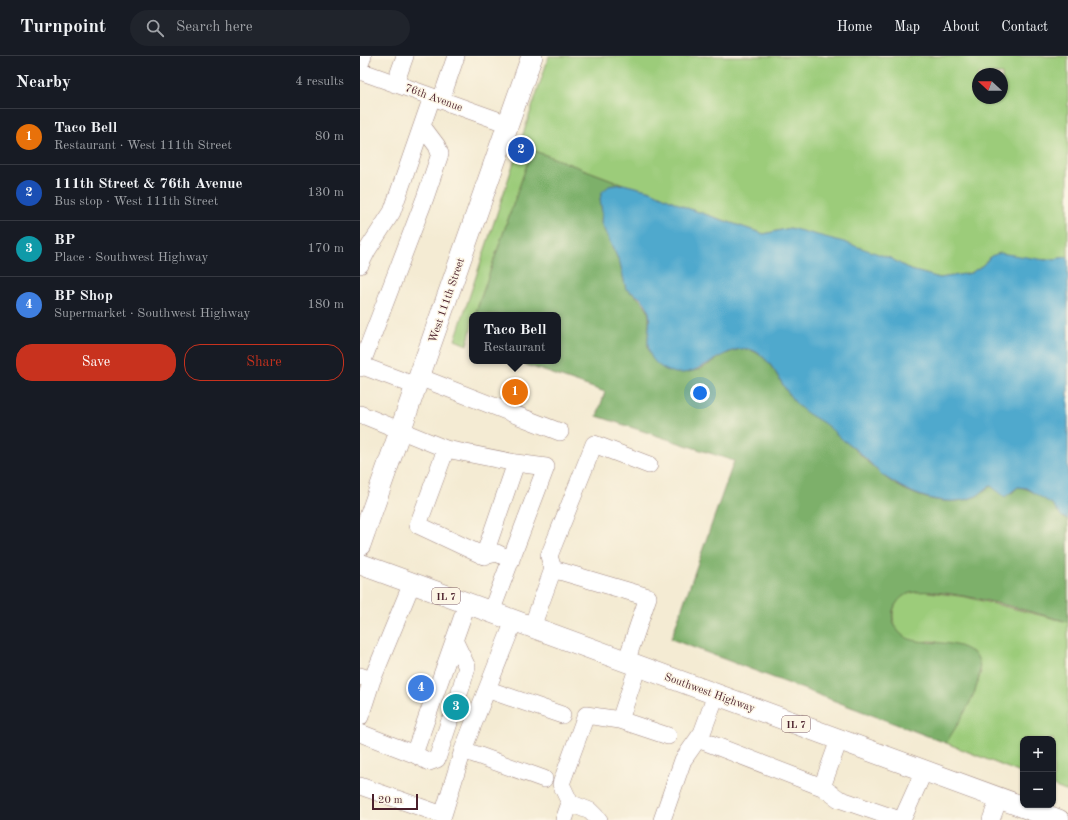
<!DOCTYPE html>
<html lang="en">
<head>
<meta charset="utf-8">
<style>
  body { margin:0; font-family:"Old Standard TT",serif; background:#20242c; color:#f1f3f6 }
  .controls { position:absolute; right:12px; bottom:12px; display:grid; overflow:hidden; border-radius:8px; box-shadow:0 1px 3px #0004 }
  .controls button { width:36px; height:36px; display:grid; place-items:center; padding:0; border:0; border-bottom:1px solid #363941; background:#171b24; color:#f1f3f6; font:20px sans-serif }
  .compass { position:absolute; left:612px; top:12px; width:36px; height:36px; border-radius:50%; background:#171b24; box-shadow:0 1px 3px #0004; rotate:291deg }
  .scale { position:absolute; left:12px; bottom:10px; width:46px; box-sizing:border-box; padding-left:4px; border:2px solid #4a1f2b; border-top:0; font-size:11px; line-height:14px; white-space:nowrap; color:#4a1f2b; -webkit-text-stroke:3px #fcf5e5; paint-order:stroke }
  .you { position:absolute; left:340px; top:337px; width:14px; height:14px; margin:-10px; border:3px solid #fff; border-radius:50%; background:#1a73e8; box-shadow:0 0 0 6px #1a73e833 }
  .badge { display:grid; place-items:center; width:26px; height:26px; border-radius:50%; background:#c8321e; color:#fff; font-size:13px; font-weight:700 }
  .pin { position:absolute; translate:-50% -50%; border:2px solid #fff; box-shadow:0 1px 4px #0006 }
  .popup { position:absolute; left:109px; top:256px; width:92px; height:52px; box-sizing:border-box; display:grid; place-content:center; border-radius:8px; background:#171b24; filter:drop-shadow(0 1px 3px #0005); font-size:13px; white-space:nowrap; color:#9ea1a6 }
  .popup b { font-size:15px; color:#f1f3f6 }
  .popup::after { content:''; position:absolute; left:50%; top:100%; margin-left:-8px; border:8px solid transparent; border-top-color:#171b24 }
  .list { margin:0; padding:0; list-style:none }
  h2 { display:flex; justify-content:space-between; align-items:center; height:52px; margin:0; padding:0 16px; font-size:17px }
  h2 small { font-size:13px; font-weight:400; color:#9ea1a6 }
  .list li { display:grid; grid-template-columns:26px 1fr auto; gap:12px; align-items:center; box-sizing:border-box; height:56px; padding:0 16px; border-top:1px solid #363941 }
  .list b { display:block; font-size:15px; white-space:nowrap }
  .list p { margin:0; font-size:13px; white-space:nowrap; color:#9ea1a6 }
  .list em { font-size:13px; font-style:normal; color:#9ea1a6 }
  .actions { display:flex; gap:8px; padding:12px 16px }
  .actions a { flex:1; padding:9px 0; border:1px solid #c8321e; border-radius:16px; text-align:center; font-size:14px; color:#c8321e }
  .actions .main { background:#c8321e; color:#fff }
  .icon { flex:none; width:22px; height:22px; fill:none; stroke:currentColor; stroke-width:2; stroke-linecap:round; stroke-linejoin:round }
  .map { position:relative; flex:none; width:708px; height:764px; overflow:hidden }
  header { display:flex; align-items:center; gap:24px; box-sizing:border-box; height:56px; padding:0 20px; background:#171b24; border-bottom:1px solid #363941 }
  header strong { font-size:19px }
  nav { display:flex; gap:22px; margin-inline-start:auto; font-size:14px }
  .search { width:280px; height:36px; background:#20242c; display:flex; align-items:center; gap:10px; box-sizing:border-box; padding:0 14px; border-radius:22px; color:#9ea1a6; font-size:15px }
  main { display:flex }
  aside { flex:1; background:#171b24 }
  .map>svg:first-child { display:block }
  .green { fill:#9ccc7a; stroke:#737652; fill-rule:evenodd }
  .forest { fill:#7db06a; stroke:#64684a }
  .water { fill:#50a9cd; stroke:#4d647c }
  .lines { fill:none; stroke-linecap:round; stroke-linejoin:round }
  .minor-tunnel { stroke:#d2c2b1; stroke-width:17; stroke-dasharray:17 8; stroke-linecap:butt }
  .minor-casing { stroke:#9f857f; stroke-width:18 }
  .major-casing { stroke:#9f857f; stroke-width:22 }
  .minor { stroke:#fff; stroke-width:17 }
  .major { stroke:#fff; stroke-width:21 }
  .labels { text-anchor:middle; stroke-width:3; stroke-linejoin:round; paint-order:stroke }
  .shield { fill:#fcf5e5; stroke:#7f5f63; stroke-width:1 }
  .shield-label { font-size:10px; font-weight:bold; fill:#4a1f2b }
  .street-label { font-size:11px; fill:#4a1f2b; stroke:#fcf5e5 }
</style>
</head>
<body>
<header>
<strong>Turnpoint</strong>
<div class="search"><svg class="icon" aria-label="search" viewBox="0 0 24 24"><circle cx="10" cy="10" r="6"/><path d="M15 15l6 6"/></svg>Search here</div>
<nav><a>Home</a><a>Map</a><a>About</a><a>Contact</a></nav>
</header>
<main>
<aside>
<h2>Nearby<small>4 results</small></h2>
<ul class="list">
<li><span class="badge" style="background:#e8710a">1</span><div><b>Taco Bell</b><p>Restaurant · West 111th Street</p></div><em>80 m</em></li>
<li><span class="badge" style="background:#1a4fb4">2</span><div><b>111th Street &amp; 76th Avenue</b><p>Bus stop · West 111th Street</p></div><em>130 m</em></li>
<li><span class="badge" style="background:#0f9aa8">3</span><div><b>BP</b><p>Place · Southwest Highway</p></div><em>170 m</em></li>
<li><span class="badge" style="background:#3f7fe0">4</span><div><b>BP Shop</b><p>Supermarket · Southwest Highway</p></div><em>180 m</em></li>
</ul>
<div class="actions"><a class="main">Save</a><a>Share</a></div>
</aside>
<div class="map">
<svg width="708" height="764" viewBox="0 0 708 764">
  <rect width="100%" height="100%" fill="#fcf5e5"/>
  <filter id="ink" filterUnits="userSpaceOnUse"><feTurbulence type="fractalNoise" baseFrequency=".025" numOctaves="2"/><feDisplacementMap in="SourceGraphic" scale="8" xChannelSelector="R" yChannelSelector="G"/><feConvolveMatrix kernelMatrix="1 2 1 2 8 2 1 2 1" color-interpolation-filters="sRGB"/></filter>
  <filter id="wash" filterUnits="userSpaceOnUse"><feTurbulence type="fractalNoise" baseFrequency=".012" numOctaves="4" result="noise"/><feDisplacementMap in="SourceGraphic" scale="16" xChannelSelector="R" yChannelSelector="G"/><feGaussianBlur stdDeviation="0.9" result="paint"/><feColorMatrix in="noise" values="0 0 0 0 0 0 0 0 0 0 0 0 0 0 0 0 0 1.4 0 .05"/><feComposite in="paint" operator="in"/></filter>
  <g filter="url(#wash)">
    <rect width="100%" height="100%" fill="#f4ebd3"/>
    <path class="green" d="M189 0H708V201L685 204 631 200 623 209 611 217 580 222 551 214 530 202 430 172 404 178 327 152 291 135 263 128 172 94 115 259H112V270L107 289 95 284ZM618 18H642V42H618Z
      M562 535 606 541 708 566V736L693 730V683H663V718L586 687 615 635 621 615C609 607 589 590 577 586 569 583 560 588 552 585 531 578 526 552 544 539 549 536 557 536 562 535Z"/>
    <path class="forest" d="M172 94 263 128 249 130 240 143 242 156 241 167 260 207 266 233C298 254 287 259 288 293L316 317C323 316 333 316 340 313 355 306 375 287 393 295 414 304 420 330 435 346 444 355 453 360 464 367 472 373 479 380 487 387 499 396 509 408 521 418 545 438 583 453 614 441 619 440 624 433 631 430L638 434 652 437 658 431C669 432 684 441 692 448 699 455 699 461 708 463V566C678 558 570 525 545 539 540 542 536 547 534 552 530 560 534 571 540 577 554 592 587 581 608 594 610 595 614 597 616 599 631 621 598 667 586 687L311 583 374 405 237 360 245 336 155 305H198V259H115Z"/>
    <path class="water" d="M263 128 291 135 327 152 404 178 430 172 442 175 484 186 530 202 551 214 580 222 611 217 623 209 631 200 640 197 685 204 708 201V463L702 461 692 448 666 432 658 431 645 441 631 430C624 433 619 440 614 441 582 453 547 437 521 418 515 413 510 406 504 401 498 395 490 389 483 384 476 378 470 371 462 366 452 360 442 355 434 345 421 330 412 301 392 294 363 285 336 331 304 313 273 295 299 267 285 247 281 241 272 237 266 233L260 207 241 167 242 156 240 143 242 136 249 130Z"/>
  </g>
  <g filter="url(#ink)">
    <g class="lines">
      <path class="minor-tunnel" d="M89 667 100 635"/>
      <defs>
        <path id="minor" d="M0 8 3 0
          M0 15 148 68
          M35 28 45 0
          M81 44 96 0
          M0 209 8 193 32 156 72 41
          M0 309 56 330
          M0 312 65 142 80 98 77 90 62 70
          M59 321 200 376
          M0 358 86 393 156 407 124 500
          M86 393 58 469 124 500 137 497 151 504
          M193 513 189 500 234 388 289 409
          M131 556 186 411 156 407
          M172 571 193 513 288 541 266 606
          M94 584 107 611 100 635
          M278 610 260 664 308 680
          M0 620 12 624 0 661
          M12 624 52 527
          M129 634 202 659
          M0 677 54 698 107 548
          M338 683 462 731 479 743 540 764
          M103 694 184 723
          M54 698 69 706 77 703 89 667
          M0 730 83 759 103 694 154 565
          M462 731 479 684
          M210 747 201 728 226 659 260 664
          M204 764 210 747 230 755 239 764
          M302 764 323 704 342 677 356 639
          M542 764 564 715
          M631 764 639 742"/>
        <path id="major" d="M0 489 172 0
          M0 508 699 764"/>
      </defs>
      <use href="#minor" class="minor-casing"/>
      <use href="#major" class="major-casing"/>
      <use href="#minor" class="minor"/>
      <use href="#major" class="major"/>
    </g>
  </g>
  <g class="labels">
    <g class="shield">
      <rect x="72" y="532" width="28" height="16" rx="3"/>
      <rect x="422" y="660" width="28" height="16" rx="3"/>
    </g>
    <g class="shield-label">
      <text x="86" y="544">IL 7</text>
      <text x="436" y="672">IL 7</text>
    </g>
    <g class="street-label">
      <text transform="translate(74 41) rotate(20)" y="4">76th Avenue</text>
      <text transform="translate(86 244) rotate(-71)" y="4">West 111th Street</text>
      <text transform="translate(350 636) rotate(20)" y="4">Southwest Highway</text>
    </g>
  </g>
</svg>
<div class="controls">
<button>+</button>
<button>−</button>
</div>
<svg class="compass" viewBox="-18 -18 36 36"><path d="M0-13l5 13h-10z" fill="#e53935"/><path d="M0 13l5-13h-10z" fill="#9ea1a6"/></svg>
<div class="scale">20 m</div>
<div class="you"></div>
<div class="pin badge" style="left:155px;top:336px;background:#e8710a">1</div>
<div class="popup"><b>Taco Bell</b>Restaurant</div>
<div class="pin badge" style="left:161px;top:94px;background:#1a4fb4">2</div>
<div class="pin badge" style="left:96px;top:651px;background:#0f9aa8">3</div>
<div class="pin badge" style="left:61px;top:632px;background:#3f7fe0">4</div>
</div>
</main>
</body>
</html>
